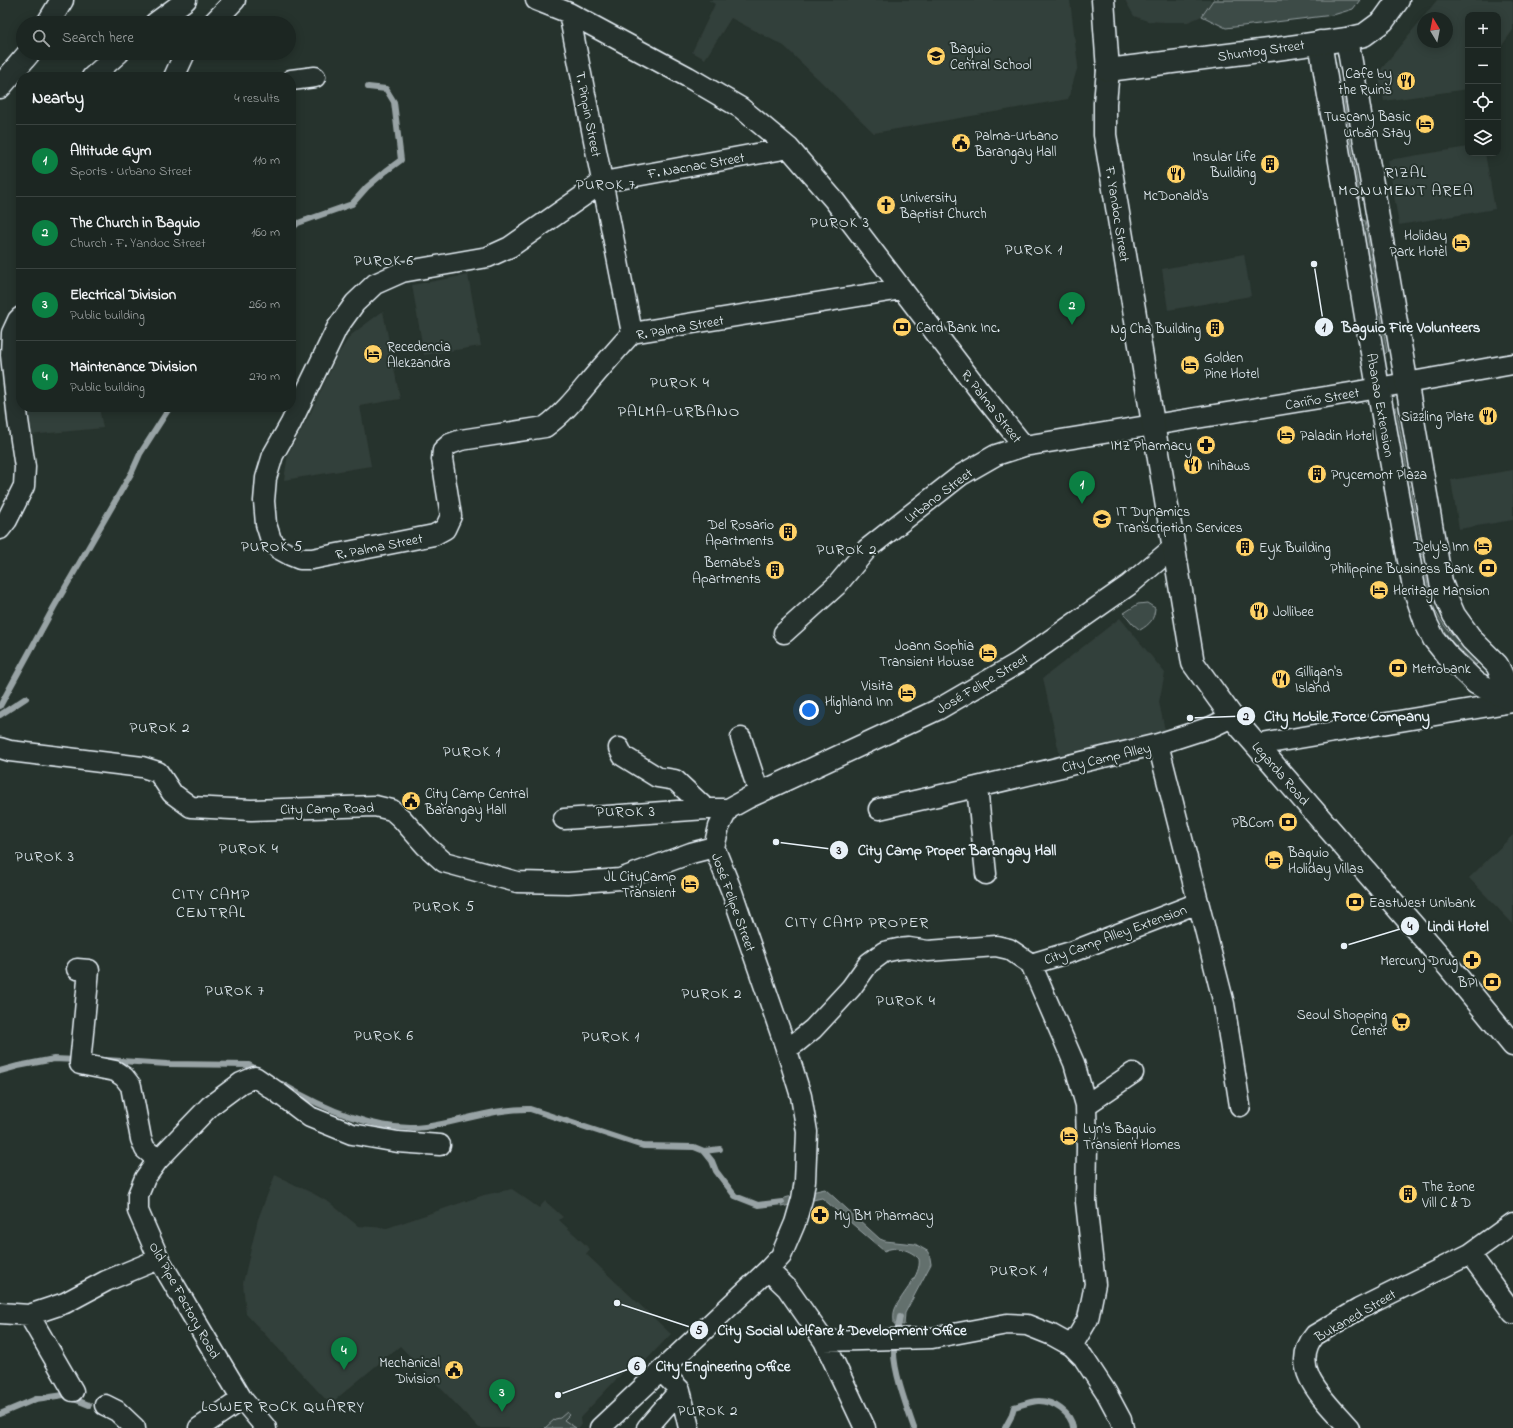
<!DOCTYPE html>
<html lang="en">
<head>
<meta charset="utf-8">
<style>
  body { margin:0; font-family:"Indie Flower",sans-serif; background:#252e2a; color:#f1f3f6 }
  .controls { position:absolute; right:12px; top:12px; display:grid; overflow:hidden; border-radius:8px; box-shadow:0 2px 10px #0003 }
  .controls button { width:36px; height:36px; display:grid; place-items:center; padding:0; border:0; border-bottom:1px solid #3a4340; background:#1c2622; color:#f1f3f6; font:20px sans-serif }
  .compass { position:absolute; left:1417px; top:12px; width:36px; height:36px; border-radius:50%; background:#1c2622; box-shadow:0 2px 10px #0003; rotate:350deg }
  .you { position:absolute; left:809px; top:710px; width:14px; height:14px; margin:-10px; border:3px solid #fff; border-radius:50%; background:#1a73e8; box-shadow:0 0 0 6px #1a73e833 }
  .badge { display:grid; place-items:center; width:26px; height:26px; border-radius:50%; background:#0b8043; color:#fff; font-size:13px; font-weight:700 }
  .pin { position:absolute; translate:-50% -33px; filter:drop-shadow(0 1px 2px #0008) }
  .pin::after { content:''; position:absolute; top:21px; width:14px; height:12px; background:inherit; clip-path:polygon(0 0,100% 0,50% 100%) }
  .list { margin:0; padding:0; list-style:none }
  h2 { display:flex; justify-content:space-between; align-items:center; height:52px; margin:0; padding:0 16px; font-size:17px }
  h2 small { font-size:13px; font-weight:400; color:#a0a5a5 }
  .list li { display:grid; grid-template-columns:26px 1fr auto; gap:12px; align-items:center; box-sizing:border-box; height:72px; padding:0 16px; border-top:1px solid #3a4340 }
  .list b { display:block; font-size:15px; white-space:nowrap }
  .list p { margin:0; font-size:13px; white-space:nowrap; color:#a0a5a5 }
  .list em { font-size:13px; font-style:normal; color:#a0a5a5 }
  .icon { flex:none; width:22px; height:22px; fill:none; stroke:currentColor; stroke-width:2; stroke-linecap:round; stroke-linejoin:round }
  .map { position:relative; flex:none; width:1513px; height:1428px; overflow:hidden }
  .search { position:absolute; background:#1c2622; box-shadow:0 2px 10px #0003; left:16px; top:16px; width:280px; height:44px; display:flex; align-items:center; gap:10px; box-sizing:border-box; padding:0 14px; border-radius:22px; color:#a0a5a5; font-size:15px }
  .panel { position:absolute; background:#1c2622; box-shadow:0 2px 10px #0003; left:16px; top:72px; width:280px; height:340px; border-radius:16px }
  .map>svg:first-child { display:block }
  .built { fill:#333f3a; fill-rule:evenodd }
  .green { fill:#3e4b47; stroke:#939ea0 }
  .water { fill:#636f6d; stroke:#98a3a5 }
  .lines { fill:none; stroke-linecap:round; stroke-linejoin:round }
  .stream { stroke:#98a3a5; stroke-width:6 }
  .minor-casing { stroke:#e8f1f8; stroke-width:23 }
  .major-casing { stroke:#e8f1f8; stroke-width:25 }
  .highway-casing { stroke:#e8f1f8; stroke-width:25 }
  .minor { stroke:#26332d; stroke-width:20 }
  .major { stroke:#26332d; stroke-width:22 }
  .highway { stroke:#26332d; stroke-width:22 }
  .labels { text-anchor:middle; stroke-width:4; stroke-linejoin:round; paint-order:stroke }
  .poi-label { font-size:14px; fill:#e8f1f8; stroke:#26332d; text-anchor:start }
  .street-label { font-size:14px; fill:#e8f1f8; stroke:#26332d }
  .neighbourhood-label { font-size:15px; letter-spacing:1px; fill:#e8f1f8; stroke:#26332d }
  .quarter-label { font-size:16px; letter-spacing:1px; fill:#e8f1f8; stroke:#26332d }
  .leader { fill:none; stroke:#e8f1f8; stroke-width:1.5 }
  .callout-dot { fill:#e8f1f8; stroke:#26332d; stroke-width:1.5 }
  .mark-label { font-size:12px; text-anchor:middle; font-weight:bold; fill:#111 }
  .callout-label { font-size:15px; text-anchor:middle; font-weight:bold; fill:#e8f1f8; stroke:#26332d; stroke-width:4; stroke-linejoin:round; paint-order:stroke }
</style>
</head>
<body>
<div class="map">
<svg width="1513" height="1428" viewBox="0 0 1513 1428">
  <rect width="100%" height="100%" fill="#26332d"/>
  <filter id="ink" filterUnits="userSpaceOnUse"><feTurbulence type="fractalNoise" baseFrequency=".025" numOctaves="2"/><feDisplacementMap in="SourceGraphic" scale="8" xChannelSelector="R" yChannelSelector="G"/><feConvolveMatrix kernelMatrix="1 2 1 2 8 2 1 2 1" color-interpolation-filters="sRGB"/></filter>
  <g filter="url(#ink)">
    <path class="built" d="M708 0H1070L1078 66 1068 99 874 133 784 46 731 18 705 59 692 52 715 4Z
      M1125 0H1212L1202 16 1188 22H1164L1147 21 1134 16Z
      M1437 0H1510L1513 2V30L1498 51V15H1468V89L1384 101 1378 73ZM1423 18H1447V42H1423Z
      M1468 147V153H1485L1495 209 1399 225 1388 160Z
      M1244 254 1251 296 1168 310 1162 269Z
      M468 275 481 346 424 355 412 285Z
      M383 311 400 399 360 406 371 466 284 480 288 454 310 414 338 354 351 335Z
      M24 407H99L103 428 29 435Z
      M1513 470V520L1459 529 1451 480Z
      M1120 618 1165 673 1159 702 1165 730 1060 757 1043 678Z
      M1513 835V924L1469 878Z
      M275 1175 314 1194 330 1203 358 1226 387 1228 484 1195 512 1189 539 1208 545 1201 563 1217 559 1220 590 1249 586 1254 671 1334 634 1373 628 1367 580 1418 581 1426 579 1428H479L400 1346 330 1404 246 1314 243 1283 258 1219Z"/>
    <path class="green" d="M1213 0H1360L1353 9 1333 15 1226 28 1202 16Z
      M1339 87 1342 88 1360 198 1356 200 1338 88Z
      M1361 219 1365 221 1387 352 1384 355 1382 354 1359 221Z
      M1396 407 1423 558 1421 560 1391 408Z
      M1424 573 1426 574C1428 583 1428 594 1432 602 1440 627 1461 644 1479 661L1476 665 1451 641 1439 624 1428 604 1422 575Z
      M1147 603 1155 608C1154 620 1150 624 1140 630L1133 624 1124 613 1138 604Z
      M567 1412 569 1415 564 1420 576 1428H545L555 1419 560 1418Z"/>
    <path class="water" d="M825 1189 880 1239 885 1241 915 1244 929 1252 931 1264 930 1266 905 1313 904 1325 894 1324C894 1320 893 1313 895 1309 901 1294 922 1275 919 1259 911 1250 896 1245 884 1251L822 1198 781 1207 784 1198Z"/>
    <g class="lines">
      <path class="stream" d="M291 229 298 223 352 204 367 187 386 171 401 160 394 102 386 89 368 87
        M0 706 54 607 132 472 140 454 170 407
        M0 715 26 698
        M106 1060 167 1064 249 1065 261 1072
        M0 1071 18 1066 54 1059 77 1060
        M282 1084C322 1108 378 1133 425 1127 460 1122 494 1108 530 1109L643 1146 694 1147 704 1151 712 1161 716 1171 735 1196 758 1205 782 1202
        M704 1151 720 1149
        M900 1317C898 1328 895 1339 894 1350 893 1370 907 1408 914 1428
        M0 1414 36 1399 64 1395 89 1405
        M1005 1428 1011 1417 1014 1407C1022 1405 1031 1401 1039 1401 1053 1401 1072 1413 1073 1428"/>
      <defs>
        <path id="minor" d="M536 0 569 13 688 77 741 108 789 148 834 200 979 390 1024 446
          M569 13 632 333
          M155 23 186 0
          M213 23 235 0
          M92 77 119 53
          M174 77 185 53
          M291 80 315 77
          M789 148 603 182 510 247 488 257 402 272 375 284 355 303 337 328 290 425 273 455 266 478 264 501 266 524 271 540 279 549 290 555 300 559H312L434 535 445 529 451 516 442 459 443 450 450 444 461 440 545 427C562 415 575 399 589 382 603 366 617 349 632 333L902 289
          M0 529 7 520 24 486 25 467 18 420 11 355 12 333 18 320 21 317
          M784 633 837 585 867 549 961 475 996 455 1024 446 1350 393 1513 364
          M741 738 759 793
          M1158 744 1224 1004 1240 1106
          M1256 745 1513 702
          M0 748 10 751 142 767 158 772 172 793 191 807 251 810 375 806 392 810 402 819 426 846 444 862 517 882 568 883 620 879 691 853 714 847
          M619 748 623 756 657 777 675 780 706 809
          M879 809 977 787
          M564 819 706 809H728
          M986 874 977 787 1158 744 1211 727 1232 717
          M1031 964 1074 951 1198 903
          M77 969 89 970 80 1064 115 1071 124 1077 131 1086 141 1139 145 1149 158 1160
          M786 1049 797 1042 813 1029 851 988 869 963 884 952 898 949 909 948 928 951 996 946 1009 949 1031 964 1074 1063 1086 1105 1087 1147 1086 1202 1095 1284 1088 1319 1072 1346
          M1086 1105 1133 1073
          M1470 1254 1513 1313
          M768 1270 787 1288 824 1341 865 1428
          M0 1313 29 1315 65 1303 106 1281 159 1259
          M29 1315 73 1391
          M824 1341 932 1338 1007 1324 1027 1325 1052 1335 1072 1346 1083 1357 1106 1392 1121 1420 1123 1428
          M661 1371 680 1390 689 1428
          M105 1405 117 1411 135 1428
          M199 1428 242 1399
          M266 1428 242 1399 208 1342 159 1259 138 1211V1195L145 1178 158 1160 210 1106 241 1083 255 1077 277 1092 310 1117 352 1134 398 1142 440 1145
          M600 1428 768 1270 781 1256 795 1223 802 1199 805 1181 807 1132 801 1096 788 1054 732 892 714 847 719 827 728 809 748 798 937 710 1018 663 1129 585 1174 547
          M647 1428 680 1390
          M1349 1428C1328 1403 1286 1369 1315 1335L1359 1309 1470 1254 1513 1223"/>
        <path id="major" d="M1347 39 1441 582 1447 599 1454 615 1472 640 1497 665 1513 699
          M1320 42 1378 388 1414 588 1426 623 1434 639 1446 654 1476 683 1513 701
          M1108 70 1105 103V135L1193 663 1232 717 1449 967 1513 1045"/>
        <path id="highway" d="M1103 0 1108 70 1276 49 1347 39 1364 35 1383 21 1398 0
          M48 23 62 0
          M0 87 29 53"/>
      </defs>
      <use href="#minor" class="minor-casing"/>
      <use href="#major" class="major-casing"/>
      <use href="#highway" class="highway-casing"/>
      <use href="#minor" class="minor"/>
      <use href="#major" class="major"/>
      <use href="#highway" class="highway"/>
    </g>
  </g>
  <defs>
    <symbol id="school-disc" viewBox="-11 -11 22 22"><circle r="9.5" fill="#ffd166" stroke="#26332d"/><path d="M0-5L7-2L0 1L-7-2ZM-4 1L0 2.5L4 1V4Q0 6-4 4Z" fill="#111"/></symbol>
    <symbol id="restaurant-disc" viewBox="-11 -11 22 22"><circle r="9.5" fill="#ffd166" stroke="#26332d"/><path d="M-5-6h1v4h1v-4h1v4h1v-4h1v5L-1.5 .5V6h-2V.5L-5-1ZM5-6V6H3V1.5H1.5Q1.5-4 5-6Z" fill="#111"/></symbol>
    <symbol id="hotel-disc" viewBox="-11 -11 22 22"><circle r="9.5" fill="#ffd166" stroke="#26332d"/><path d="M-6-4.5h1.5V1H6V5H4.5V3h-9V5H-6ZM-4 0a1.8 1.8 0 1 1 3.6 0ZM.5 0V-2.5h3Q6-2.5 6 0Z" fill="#111"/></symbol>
    <symbol id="civic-disc" viewBox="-11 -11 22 22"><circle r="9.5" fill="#ffd166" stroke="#26332d"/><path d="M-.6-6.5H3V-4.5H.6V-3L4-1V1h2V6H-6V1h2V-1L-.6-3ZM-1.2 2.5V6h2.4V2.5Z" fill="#111"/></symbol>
    <symbol id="building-disc" viewBox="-11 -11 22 22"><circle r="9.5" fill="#ffd166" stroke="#26332d"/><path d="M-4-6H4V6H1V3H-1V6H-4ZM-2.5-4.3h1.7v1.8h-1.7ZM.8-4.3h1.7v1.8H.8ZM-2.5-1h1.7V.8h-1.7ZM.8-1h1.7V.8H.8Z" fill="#111"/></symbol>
    <symbol id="church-disc" viewBox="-11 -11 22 22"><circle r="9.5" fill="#ffd166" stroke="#26332d"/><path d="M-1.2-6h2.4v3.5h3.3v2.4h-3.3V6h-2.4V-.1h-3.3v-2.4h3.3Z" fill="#111"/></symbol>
    <symbol id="bank-disc" viewBox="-11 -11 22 22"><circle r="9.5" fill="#ffd166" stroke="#26332d"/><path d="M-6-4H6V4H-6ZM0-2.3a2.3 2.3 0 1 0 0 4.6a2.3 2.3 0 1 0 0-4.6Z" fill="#111"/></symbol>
    <symbol id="pharmacy-disc" viewBox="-11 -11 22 22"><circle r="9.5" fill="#ffd166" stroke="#26332d"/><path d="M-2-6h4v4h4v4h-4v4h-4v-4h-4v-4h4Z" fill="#111"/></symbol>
    <symbol id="supermarket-disc" viewBox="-11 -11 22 22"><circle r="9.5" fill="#ffd166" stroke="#26332d"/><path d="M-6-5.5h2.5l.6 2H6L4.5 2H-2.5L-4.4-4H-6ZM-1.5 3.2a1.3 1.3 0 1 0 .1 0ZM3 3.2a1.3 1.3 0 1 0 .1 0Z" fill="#111"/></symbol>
  </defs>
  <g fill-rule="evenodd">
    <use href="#school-disc" x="925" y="45" width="22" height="22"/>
    <use href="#restaurant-disc" x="1395" y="70" width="22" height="22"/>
    <use href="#hotel-disc" x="1414" y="113" width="22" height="22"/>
    <use href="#civic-disc" x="950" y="132" width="22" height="22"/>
    <use href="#building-disc" x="1259" y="153" width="22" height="22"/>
    <use href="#restaurant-disc" x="1165" y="163" width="22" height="22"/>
    <use href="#church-disc" x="875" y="194" width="22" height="22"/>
    <use href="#hotel-disc" x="1450" y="232" width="22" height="22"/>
    <use href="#bank-disc" x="891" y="316" width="22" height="22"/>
    <use href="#building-disc" x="1204" y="317" width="22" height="22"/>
    <use href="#hotel-disc" x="362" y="343" width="22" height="22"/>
    <use href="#hotel-disc" x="1179" y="354" width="22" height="22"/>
    <use href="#restaurant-disc" x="1477" y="405" width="22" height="22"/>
    <use href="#hotel-disc" x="1275" y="424" width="22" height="22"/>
    <use href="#pharmacy-disc" x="1195" y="434" width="22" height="22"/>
    <use href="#restaurant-disc" x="1182" y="454" width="22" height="22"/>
    <use href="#building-disc" x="1306" y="463" width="22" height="22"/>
    <use href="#school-disc" x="1091" y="508" width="22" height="22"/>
    <use href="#building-disc" x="777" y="521" width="22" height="22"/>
    <use href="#hotel-disc" x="1472" y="535" width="22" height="22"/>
    <use href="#building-disc" x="1234" y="536" width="22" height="22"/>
    <use href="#bank-disc" x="1477" y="557" width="22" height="22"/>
    <use href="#building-disc" x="764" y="559" width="22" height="22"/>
    <use href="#hotel-disc" x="1368" y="579" width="22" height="22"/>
    <use href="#restaurant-disc" x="1248" y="600" width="22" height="22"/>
    <use href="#hotel-disc" x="977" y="642" width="22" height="22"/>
    <use href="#bank-disc" x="1387" y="657" width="22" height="22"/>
    <use href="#restaurant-disc" x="1270" y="668" width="22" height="22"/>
    <use href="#hotel-disc" x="896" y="682" width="22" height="22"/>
    <use href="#civic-disc" x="400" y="790" width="22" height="22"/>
    <use href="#bank-disc" x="1277" y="811" width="22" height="22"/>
    <use href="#hotel-disc" x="1263" y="849" width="22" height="22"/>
    <use href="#hotel-disc" x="679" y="873" width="22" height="22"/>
    <use href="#bank-disc" x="1344" y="891" width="22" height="22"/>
    <use href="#pharmacy-disc" x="1461" y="949" width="22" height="22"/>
    <use href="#bank-disc" x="1481" y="971" width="22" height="22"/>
    <use href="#supermarket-disc" x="1390" y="1011" width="22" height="22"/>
    <use href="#hotel-disc" x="1058" y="1125" width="22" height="22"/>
    <use href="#building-disc" x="1397" y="1183" width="22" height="22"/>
    <use href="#pharmacy-disc" x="809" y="1204" width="22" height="22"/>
    <use href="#civic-disc" x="443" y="1359" width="22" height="22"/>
  </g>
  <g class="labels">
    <g class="poi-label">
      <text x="950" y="53">Baguio<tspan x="950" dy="16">Central School</tspan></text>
      <text x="1392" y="78" text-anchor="end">Cafe by<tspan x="1392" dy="16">the Ruins</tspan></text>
      <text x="1411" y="121" text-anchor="end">Tuscany Basic<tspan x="1411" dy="16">Urban Stay</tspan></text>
      <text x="975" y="140">Palma-Urbano<tspan x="975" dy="16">Barangay Hall</tspan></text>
      <text x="1256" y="161" text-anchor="end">Insular Life<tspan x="1256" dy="16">Building</tspan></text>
      <text x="1176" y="200" text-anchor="middle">McDonald's</text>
      <text x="900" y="202">University<tspan x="900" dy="16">Baptist Church</tspan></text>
      <text x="1447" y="240" text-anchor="end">Holiday<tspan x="1447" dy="16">Park Hotel</tspan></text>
      <text x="916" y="332">Card Bank Inc.</text>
      <text x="1201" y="333" text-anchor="end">Ng Cha Building</text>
      <text x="387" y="351">Recedencia<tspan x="387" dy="16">Alekzandra</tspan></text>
      <text x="1204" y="362">Golden<tspan x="1204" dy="16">Pine Hotel</tspan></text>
      <text x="1474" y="421" text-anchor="end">Sizzling Plate</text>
      <text x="1300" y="440">Paladin Hotel</text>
      <text x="1192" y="450" text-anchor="end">IMZ Pharmacy</text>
      <text x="1207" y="470">Inihaws</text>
      <text x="1331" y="479">Prycemont Plaza</text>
      <text x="1116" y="516">IT Dynamics<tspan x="1116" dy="16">Transcription Services</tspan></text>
      <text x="774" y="529" text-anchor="end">Del Rosario<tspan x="774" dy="16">Apartments</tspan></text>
      <text x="1469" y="551" text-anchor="end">Dely's Inn</text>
      <text x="1259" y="552">Eyk Building</text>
      <text x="761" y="567" text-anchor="end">Bernabe's<tspan x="761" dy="16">Apartments</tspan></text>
      <text x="1474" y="573" text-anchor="end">Philippine Business Bank</text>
      <text x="1393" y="595">Heritage Mansion</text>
      <text x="1273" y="616">Jollibee</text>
      <text x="974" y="650" text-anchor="end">Joann Sophia<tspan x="974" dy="16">Transient House</tspan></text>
      <text x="1412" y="673">Metrobank</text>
      <text x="1295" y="676">Gilligan's<tspan x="1295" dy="16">Island</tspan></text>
      <text x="893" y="690" text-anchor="end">Visita<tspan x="893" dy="16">Highland Inn</tspan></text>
      <text x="425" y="798">City Camp Central<tspan x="425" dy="16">Barangay Hall</tspan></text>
      <text x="1274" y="827" text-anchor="end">PBCom</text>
      <text x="1288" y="857">Baguio<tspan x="1288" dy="16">Holiday Villas</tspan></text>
      <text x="676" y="881" text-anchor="end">JL CityCamp<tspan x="676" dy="16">Transient</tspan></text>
      <text x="1369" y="907">EastWest Unibank</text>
      <text x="1458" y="965" text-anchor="end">Mercury Drug</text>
      <text x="1478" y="987" text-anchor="end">BPI</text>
      <text x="1387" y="1019" text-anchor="end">Seoul Shopping<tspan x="1387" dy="16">Center</tspan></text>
      <text x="1083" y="1133">Lyn's Baguio<tspan x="1083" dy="16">Transient Homes</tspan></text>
      <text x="1422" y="1191">The Zone<tspan x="1422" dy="16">Vill C &amp; D</tspan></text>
      <text x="834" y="1220">My BM Pharmacy</text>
      <text x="440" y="1367" text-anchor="end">Mechanical<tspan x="440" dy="16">Division</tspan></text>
    </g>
    <g class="street-label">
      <text transform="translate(1261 50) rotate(-8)" y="5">Shuntog Street</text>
      <text transform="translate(589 114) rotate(79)" y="5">T. Pinpin Street</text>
      <text transform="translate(696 165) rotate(-10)" y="5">F. Nacnac Street</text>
      <text transform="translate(1118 214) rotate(81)" y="5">F. Yandoc Street</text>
      <text transform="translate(680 327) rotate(-10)" y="5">R. Palma Street</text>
      <text transform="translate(1322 398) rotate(-10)" y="5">Cariño Street</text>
      <text transform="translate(1381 405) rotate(80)" y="5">Abanao Extension</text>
      <text transform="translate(992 406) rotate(52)" y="5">R. Palma Street</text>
      <text transform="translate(938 495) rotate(-37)" y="5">Urbano Street</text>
      <text transform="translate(379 546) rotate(-11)" y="5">R. Palma Street</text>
      <text transform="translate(982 683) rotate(-31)" y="5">José Felipe Street</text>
      <text transform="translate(1106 757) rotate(-13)" y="5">City Camp Alley</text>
      <text transform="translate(1281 773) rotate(49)" y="5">Legarda Road</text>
      <text transform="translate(327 808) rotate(-1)" y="5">City Camp Road</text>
      <text transform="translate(734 902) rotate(70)" y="5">José Felipe Street</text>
      <text transform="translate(1115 934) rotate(-20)" y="5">City Camp Alley Extension</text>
      <text transform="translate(185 1300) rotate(61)" y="5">Old Pipe Factory Road</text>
      <text transform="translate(1355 1315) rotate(-30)" y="5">Bukaned Street</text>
    </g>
    <g class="neighbourhood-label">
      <text x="606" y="189">PUROK 7</text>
      <text x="840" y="227">PUROK 3</text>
      <text x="1034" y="254">PUROK 1</text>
      <text x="384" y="265">PUROK 6</text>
      <text x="680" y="387">PUROK 4</text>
      <text x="272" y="551">PUROK 5</text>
      <text x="847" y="554">PUROK 2</text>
      <text x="160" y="732">PUROK 2</text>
      <text x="472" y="756">PUROK 1</text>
      <text x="626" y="816">PUROK 3</text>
      <text x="249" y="853">PUROK 4</text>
      <text x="45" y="861">PUROK 3</text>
      <text x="444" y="911">PUROK 5</text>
      <text x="235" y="995">PUROK 7</text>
      <text x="712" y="998">PUROK 2</text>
      <text x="906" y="1005">PUROK 4</text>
      <text x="384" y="1040">PUROK 6</text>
      <text x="611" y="1041">PUROK 1</text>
      <text x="1019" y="1275">PUROK 1</text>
      <text x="708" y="1415">PUROK 2</text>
    </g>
    <g class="quarter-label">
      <text x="1406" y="177">RIZAL<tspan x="1406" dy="18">MONUMENT AREA</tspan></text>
      <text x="679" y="416">PALMA-URBANO</text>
      <text x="211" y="899">CITY CAMP<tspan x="211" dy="18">CENTRAL</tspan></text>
      <text x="857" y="927">CITY CAMP PROPER</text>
      <text x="283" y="1411">LOWER ROCK QUARRY</text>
    </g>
  </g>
  <path class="leader" d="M1314 264L1324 327M1190 718L1246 716M776 842L839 850M1344 946L1410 926M617 1303L699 1330M558 1395L637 1366"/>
  <g class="callout-dot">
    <circle cx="1314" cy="264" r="4"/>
    <circle cx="1190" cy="718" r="4"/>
    <circle cx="776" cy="842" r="4"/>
    <circle cx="1344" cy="946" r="4"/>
    <circle cx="617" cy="1303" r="4"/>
    <circle cx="558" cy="1395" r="4"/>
    <circle cx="1324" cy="327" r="10"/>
    <circle cx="1246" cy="716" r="10"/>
    <circle cx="839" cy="850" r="10"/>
    <circle cx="1410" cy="926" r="10"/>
    <circle cx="699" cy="1330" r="10"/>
    <circle cx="637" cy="1366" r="10"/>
  </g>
  <g class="mark-label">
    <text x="1324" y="331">1</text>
    <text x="1246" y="720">2</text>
    <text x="839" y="854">3</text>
    <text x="1410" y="930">4</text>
    <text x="699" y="1334">5</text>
    <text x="637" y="1370">6</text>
  </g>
  <g class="callout-label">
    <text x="1411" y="332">Baguio Fire Volunteers</text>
    <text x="1347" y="721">City Mobile Force Company</text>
    <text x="957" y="855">City Camp Proper Barangay Hall</text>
    <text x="1458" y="931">Lindi Hotel</text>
    <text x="842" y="1335">City Social Welfare &amp; Development Office</text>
    <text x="723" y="1371">City Engineering Office</text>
  </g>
</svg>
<div class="controls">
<button>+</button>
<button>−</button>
<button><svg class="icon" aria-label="locate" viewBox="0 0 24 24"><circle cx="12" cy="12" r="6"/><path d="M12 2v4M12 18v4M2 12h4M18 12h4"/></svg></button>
<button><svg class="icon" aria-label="layers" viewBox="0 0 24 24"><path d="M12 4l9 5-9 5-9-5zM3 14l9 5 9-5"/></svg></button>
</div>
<svg class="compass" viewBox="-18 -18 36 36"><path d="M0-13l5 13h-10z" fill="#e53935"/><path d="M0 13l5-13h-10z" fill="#a0a5a5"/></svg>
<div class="you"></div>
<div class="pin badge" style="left:1082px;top:504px">1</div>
<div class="pin badge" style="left:1072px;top:325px">2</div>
<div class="pin badge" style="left:502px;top:1412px">3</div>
<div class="pin badge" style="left:344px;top:1370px">4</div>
<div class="search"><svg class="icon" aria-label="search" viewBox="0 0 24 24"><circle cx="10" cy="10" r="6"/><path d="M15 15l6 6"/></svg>Search here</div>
<section class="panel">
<h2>Nearby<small>4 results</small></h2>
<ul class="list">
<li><span class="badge">1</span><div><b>Altitude Gym</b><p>Sports · Urbano Street</p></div><em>110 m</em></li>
<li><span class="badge">2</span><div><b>The Church in Baguio</b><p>Church · F. Yandoc Street</p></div><em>160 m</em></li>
<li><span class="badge">3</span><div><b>Electrical Division</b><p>Public building</p></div><em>260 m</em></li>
<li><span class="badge">4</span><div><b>Maintenance Division</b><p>Public building</p></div><em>270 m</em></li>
</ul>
</section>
</div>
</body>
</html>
